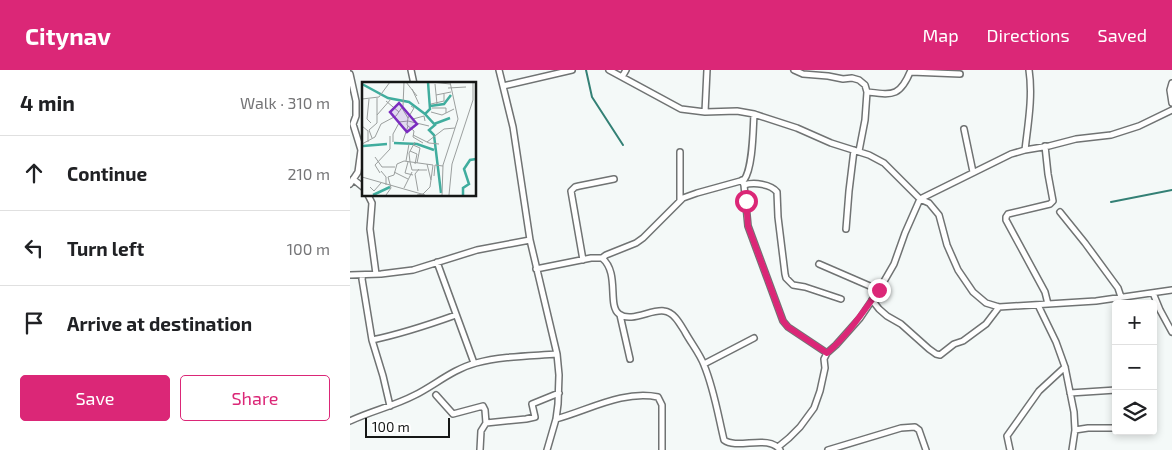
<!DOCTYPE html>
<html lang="en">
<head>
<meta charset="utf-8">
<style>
  body { margin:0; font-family:"Exo 2",sans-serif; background:#f6f6f6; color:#202124 }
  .controls { position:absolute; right:15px; bottom:15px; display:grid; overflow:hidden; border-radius:5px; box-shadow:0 2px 8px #0003 }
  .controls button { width:45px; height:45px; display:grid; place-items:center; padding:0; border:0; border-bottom:1px solid #e0e0e0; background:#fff; color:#202124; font:25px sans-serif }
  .scale { position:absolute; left:15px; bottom:12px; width:85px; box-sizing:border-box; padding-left:5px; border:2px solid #151716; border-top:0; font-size:14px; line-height:18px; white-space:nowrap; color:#151716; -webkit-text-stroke:4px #fff; paint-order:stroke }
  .stop { position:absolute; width:15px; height:15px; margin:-11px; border:4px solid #db2777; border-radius:50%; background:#fff }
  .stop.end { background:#db2777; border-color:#fff; box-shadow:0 1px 5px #0008 }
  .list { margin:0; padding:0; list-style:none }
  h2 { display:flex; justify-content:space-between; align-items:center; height:65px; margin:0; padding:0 20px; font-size:21px }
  h2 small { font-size:16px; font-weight:400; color:#757577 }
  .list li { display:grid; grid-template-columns:32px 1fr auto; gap:15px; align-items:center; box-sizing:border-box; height:75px; padding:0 20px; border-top:1px solid #e0e0e0 }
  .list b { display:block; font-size:19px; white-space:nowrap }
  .list em { font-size:16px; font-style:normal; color:#757577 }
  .actions { display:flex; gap:10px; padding:15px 20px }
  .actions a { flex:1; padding:11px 0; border:1px solid #db2777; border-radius:5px; text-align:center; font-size:18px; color:#db2777 }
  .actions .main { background:#db2777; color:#fff }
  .icon { flex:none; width:28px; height:28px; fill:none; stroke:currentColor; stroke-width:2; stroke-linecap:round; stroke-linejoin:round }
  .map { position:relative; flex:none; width:822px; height:380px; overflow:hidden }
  header { display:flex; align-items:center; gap:30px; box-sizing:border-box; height:70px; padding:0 25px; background:#db2777; color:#fff }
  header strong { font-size:24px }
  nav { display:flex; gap:28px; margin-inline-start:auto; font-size:18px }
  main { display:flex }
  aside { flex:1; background:#fff }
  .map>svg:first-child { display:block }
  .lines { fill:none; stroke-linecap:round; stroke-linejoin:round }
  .stream { stroke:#338075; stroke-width:2 }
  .minor-casing { stroke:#707373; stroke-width:8 }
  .minor { stroke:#fff; stroke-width:5 }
  .route { stroke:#db2777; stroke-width:6 }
  .inset-river { fill:none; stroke:#40ad9e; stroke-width:2.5 }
  .inset-road { fill:none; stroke:#9b9f9e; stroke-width:1 }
  .view { fill:#7b2cbf; fill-opacity:0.15; stroke:#7b2cbf; stroke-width:2.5 }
  .inset-edge { fill:none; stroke:#151716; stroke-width:2.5 }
</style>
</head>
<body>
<header>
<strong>Citynav</strong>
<nav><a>Map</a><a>Directions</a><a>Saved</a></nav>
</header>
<main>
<aside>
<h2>4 min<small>Walk · 310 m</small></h2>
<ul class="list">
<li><svg class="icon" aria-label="ahead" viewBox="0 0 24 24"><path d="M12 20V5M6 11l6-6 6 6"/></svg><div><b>Continue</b></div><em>210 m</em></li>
<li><svg class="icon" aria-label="left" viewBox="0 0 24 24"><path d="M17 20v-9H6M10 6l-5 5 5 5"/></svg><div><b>Turn left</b></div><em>100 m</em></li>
<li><svg class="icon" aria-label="arrive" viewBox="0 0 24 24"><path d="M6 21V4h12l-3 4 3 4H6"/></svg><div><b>Arrive at destination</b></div></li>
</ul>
<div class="actions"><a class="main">Save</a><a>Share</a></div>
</aside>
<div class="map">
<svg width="822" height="380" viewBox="0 0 822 380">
  <rect width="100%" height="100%" fill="#f4f9f8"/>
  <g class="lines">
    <path class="stream" d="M236 0 242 27 273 75
      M761 132 822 120"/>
    <defs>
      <path id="minor" d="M61 0 64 14
        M149 0 163 57 180 170 207 284 209 305 208 334 206 349 197 380
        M259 0 331 39 355 42 387 41 404 44 447 58 481 73 519 85 534 93 570 129 579 133 589 145 597 175 608 200 623 222 636 233 649 237 746 231 822 220
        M444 0 453 4 478 6 493 9 502 8 509 10 515 15 517 22 515 50 509 81
        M561 2 610 4
        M0 4 6 31V46L3 54 11 80 8 102 0 114
        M272 7 276 0
        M822 13 820 20 822 33
        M153 16 222 0
        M517 22C543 25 550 27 561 0
        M355 42 357 0
        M614 59 623 102
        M695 76 698 104 703 131 700 134 658 144 656 147V150L695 222 698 234
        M675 80C678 54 683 26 679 0
        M3 109 14 118
        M392 110 394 115 398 156 433 251 438 257 477 283
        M394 115C404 112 421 114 427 122L428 147 435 204 436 208 443 215 455 217 491 229
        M18 125 22 133 20 159 26 204
        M330 130V82
        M710 142 735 173 768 218 771 227
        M496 159 499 121 504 80
        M252 188 256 185 286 173 293 168 333 128 347 123 394 110C403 98 403 60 404 44
        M233 190 221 121 225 117 229 116 264 109
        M87 192 124 293
        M469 194 529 220
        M186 199 241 188H252C270 203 257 235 269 244 281 253 301 239 314 241 324 242 330 254 335 262 341 273 350 284 354 295 364 319 368 345 374 370 387 380 419 364 430 380
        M0 205 31 204 63 200 127 180 180 170
        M13 205 12 209 22 270 33 306 40 336
        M803 223 810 240 822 262
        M522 230 529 239 537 246 551 254 579 279 586 284 590 285 604 274 613 271 636 254 649 237
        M688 235 706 272 715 297 724 342 725 360 722 380
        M270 245 280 289
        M22 270C51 264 78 255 106 245
        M354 294 404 268
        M720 323 766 320
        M86 325 103 344 133 336 135 340 136 353
        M206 349C239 340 273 320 308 327L312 335V380
        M0 351C21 341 44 336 65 325 85 315 103 299 126 293 152 286 180 286 207 284
        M725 360 738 358H766
        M428 377 439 368 450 357 464 338 470 321 475 298 474 289 477 283 486 275 510 248 529 220 544 194 555 163 570 129 661 84 675 80 699 76 726 69 761 65 789 56 822 40
        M130 380 131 361 136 353 176 349 185 347 182 334 209 323
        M478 380 551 358 565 357 569 360 576 380
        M660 380 657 366 689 321 715 297"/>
    </defs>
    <use href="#minor" class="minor-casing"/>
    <use href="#minor" class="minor"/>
  </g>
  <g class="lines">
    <path class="route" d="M396 131 398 156 433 251 438 257 477 283C498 265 513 242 529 220"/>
  </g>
  <g transform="translate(12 12)">
    <rect width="114" height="114" fill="#f4f9f8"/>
    <path class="inset-river" d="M66 0 68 27 63 32 73 43 67 48 72 53 79 111M0 2 26 16 47 20 63 32M68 24 82 22 89 13M72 42 88 36M32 61 55 62 72 68M1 64 25 62M11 113 28 105M101 113V106L107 102 102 87 108 78 114 77"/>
    <path class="inset-road" d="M44 0 55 14M70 0 88 2M73 2 75 22M86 6 104 5M50 7 57 22M74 13 89 10M0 17 17 15 28 0M7 17 5 37 9 41M24 19 37 30M69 22 82 19V12M40 26 46 36 45 43 52 49 51 55 61 61M70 26H84V31M69 30 80 33 92 27M15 33 29 17M46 36 52 26 49 24M51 37 62 34 63 39M37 40 46 39 67 44M0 44 6 49V60M51 53 67 61 77 62M10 56 7 48 15 41V16M41 59 46 44M31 60V52L37 41M65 60 82 47 93 46M0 62 13 55 19 42 34 34 41 24 42 0M51 63 58 66 55 81M48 69 55 72 53 82M13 75 20 85H33M44 79 47 62M46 80 43 91 51 93M48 80 50 88H65M48 80 47 71 53 60M65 82 69 98M19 89 24 95V103M32 90 46 97M18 91 13 83 28 67V54M72 94 73 83 81 84M0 95 63 113M8 105 12 109 19 101M42 106 50 90M56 109 53 92 57 87M24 113 29 106 26 95 32 93 35 82 42 79 71 83 68 105 61 112 55 113M80 113 81 83 96 37 88 0M87 113 90 82 111 18V0"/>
    <path class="view" d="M37 21 55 42 45 50 28 30Z"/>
    <rect width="114" height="114" class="inset-edge"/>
  </g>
</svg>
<div class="controls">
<button>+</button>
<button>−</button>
<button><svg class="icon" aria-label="layers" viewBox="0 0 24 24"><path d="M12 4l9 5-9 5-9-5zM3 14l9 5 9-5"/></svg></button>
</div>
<div class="scale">100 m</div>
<div class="stop" style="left:396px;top:131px"></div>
<div class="stop end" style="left:529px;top:220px"></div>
</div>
</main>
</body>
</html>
